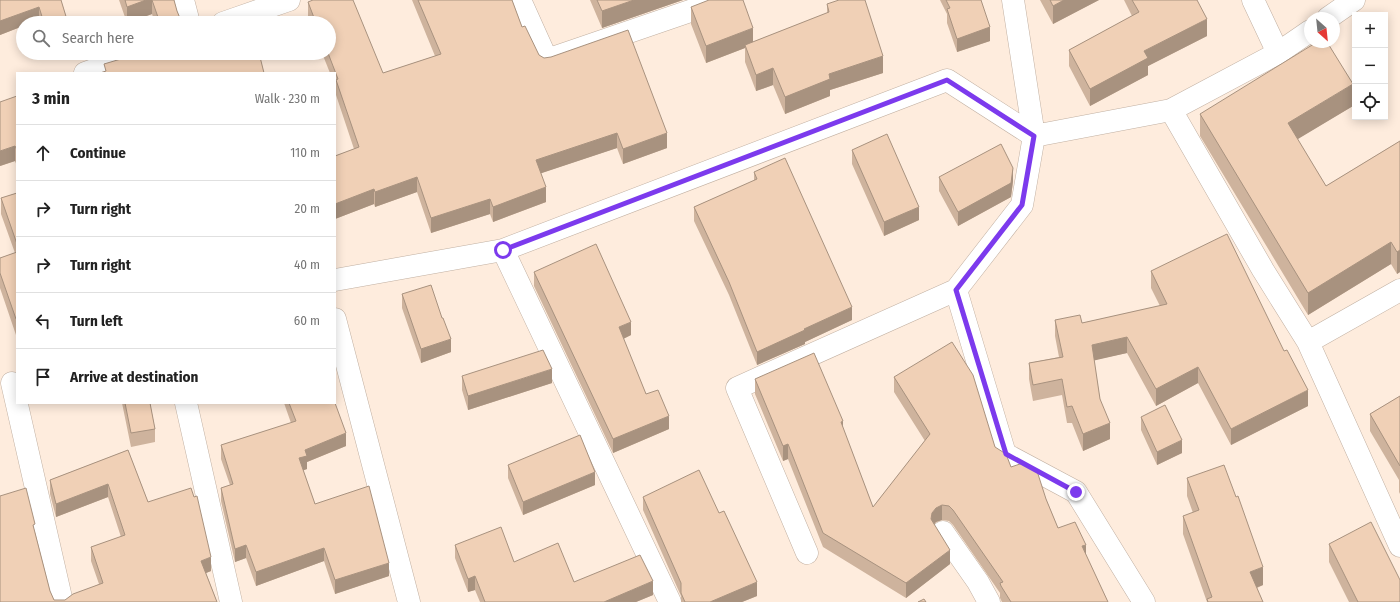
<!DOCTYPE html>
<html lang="en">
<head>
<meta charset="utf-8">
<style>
  body { margin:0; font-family:"Fira Sans Condensed",sans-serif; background:#f6f6f6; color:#222 }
  .controls { position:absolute; right:12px; top:12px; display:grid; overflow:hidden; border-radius:0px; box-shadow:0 2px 10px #0003 }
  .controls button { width:36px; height:36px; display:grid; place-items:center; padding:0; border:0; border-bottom:1px solid #e0e0e0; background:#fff; color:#222; font:20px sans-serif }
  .compass { position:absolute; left:1304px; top:12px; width:36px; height:36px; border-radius:50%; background:#fff; box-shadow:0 2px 10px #0003; rotate:153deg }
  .stop { position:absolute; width:12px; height:12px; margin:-9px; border:3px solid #7c3aed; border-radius:50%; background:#fff }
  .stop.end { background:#7c3aed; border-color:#fff; box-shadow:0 1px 4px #0008 }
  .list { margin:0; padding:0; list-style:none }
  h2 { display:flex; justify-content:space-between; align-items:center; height:52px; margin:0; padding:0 16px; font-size:17px }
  h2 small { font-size:13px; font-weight:400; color:#767676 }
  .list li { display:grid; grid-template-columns:26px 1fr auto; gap:12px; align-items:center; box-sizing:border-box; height:56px; padding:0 16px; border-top:1px solid #e0e0e0 }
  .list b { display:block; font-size:15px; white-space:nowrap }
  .list em { font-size:13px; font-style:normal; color:#767676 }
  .icon { flex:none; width:22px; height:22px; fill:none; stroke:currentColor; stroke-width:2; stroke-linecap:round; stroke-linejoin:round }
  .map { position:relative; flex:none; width:1400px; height:602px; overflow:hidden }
  .search { position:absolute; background:#fff; box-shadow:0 2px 10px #0003; left:16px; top:16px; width:320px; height:44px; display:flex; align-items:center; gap:10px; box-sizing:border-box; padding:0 14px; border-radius:22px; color:#767676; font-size:15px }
  .panel { position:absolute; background:#fff; box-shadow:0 2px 10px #0003; left:16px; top:72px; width:320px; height:332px; border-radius:0px }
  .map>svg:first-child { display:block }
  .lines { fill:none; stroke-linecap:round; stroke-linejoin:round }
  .minor-casing { stroke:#c1b0a2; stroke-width:23 }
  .minor { stroke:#fff; stroke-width:22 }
  .wall { fill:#ceb39d }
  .shaded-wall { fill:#a8927f }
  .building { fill:#f0d0b6; stroke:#a8927f }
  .route { stroke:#7c3aed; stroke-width:5 }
</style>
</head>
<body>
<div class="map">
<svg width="1400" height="602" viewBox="0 0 1400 602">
  <rect width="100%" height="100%" fill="#feecdd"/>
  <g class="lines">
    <defs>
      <path id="minor" d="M183 0 189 23
        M520 0 547 60 722 0
        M1253 0 1278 53
        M1328 18 1354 0
        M223 23 289 0
        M85 73 140 53
        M1171 110 1263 270 1308 342 1400 546
        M503 250 670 602
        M335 280 503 250 947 80 1034 136 1171 110 1278 53 1310 31
        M956 290 1005 454 1076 492 1144 602
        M335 319 409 602
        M1308 342 1400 290
        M12 383 62 602
        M186 403 231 602
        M943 532 978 582 989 602
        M807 553 737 388 956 290 1022 205 1034 136 1013 0"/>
    </defs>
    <use href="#minor" class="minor-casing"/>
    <use href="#minor" class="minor"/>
  </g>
  <path class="wall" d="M0 0H61L68 23H40L39 20 32 23H23V26L0 35Z
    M119 0H174L177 11 182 23H155L152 14 127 23Z
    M412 0H512L522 27 539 55 667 148 623 164 617 148 541 173 546 202 493 222 490 214 431 233 417 192 375 207 374 204 335 219V156L354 149 336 95 335 73H330L322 53H329V23H310L308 17V2L383 73 435 56Z
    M590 0H683L602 28Z
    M940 0H981L990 41 957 52 947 23V14Z
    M1040 0H1099L1053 24Z
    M1124 0H1197L1207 36 1148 66V75L1090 106 1069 66V50L1132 16Z
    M827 4 883 73 830 90V96L785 114 773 85 756 91 745 62V48L706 63 691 24V7L753 42 827 13Z
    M17 96V166L15 161 0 166Z
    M1353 106 1297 139 1326 186 1400 141V272L1397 274 1391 264 1308 315 1200 136V114Z
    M852 150 919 220 884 236 852 164Z
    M754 172 852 320 805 342V344L757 365 729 295 694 221V207L754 181Z
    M939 177 1013 181 1011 197 958 226 939 191Z
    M17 193V334L16 335 0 288V258L15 253 1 214V198Z
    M1151 271 1308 406 1231 445 1198 383 1156 406 1127 353 1094 360 1100 399 1110 439 1083 451 1072 423H1067L1062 395 1033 401 1029 379V363L1059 357 1055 336V320L1082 323 1160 306 1151 288Z
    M534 272 631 335 623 339 646 394 669 429 613 453 534 286Z
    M402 294 451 352 421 363 402 308Z
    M462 376 552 383 468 410 462 390Z
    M894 377 995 447 1011 467 1046 499 1058 528 1086 555 1108 602H1002L1000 598V593L953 525 949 521 942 520 936 522 934 524 950 564 906 598 823 547 788 459 783 461 755 394V379L843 429 873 507 925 441 894 392Z
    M1400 396V494L1399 492V480L1370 431V414Z
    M122 403H150L155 429V442L131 447Z
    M284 403H335L346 446 307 462V469L303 470 315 504 389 576 335 594 324 561 256 586 246 558 235 562 221 501V488L230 485 221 459V445L291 423Z
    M1141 417 1182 453 1157 465 1141 430Z
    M128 450 148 502 211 571 206 573 217 602H0L35 532 50 591 54 600H65L99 584 91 561V547L121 537 108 497 56 517 50 494V480Z
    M508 465 595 485 523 515 508 478Z
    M1187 478 1263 585 1257 588 1263 602H1207L1183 534V516L1193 513 1187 496Z
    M643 497 757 596 742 602H681V596L643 510Z
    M1329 544 1400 602H1349L1329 562Z
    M455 545 514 562 574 582 653 595 636 602H480L475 590 468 592 455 558Z"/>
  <path class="shaded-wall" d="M146 0H152V14L127 23V7Z
    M634 0H683L602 28V11Z
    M1064 0H1099L1053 24V6Z
    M39 7V20L32 23H23V26L0 35V21Z
    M1207 19V36L1148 66V75L1090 106V89L1144 51Z
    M990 27V41L957 52V39Z
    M753 28V45H745V48L706 63V46Z
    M883 56V73L830 90V96L785 114V97L829 74Z
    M773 68V85L756 91V75Z
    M1353 84V106L1288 145V123Z
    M617 133V148L536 175V160Z
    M667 133V148L623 164V149Z
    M15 146V161L0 166V151Z
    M1013 168V181L1011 197 958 226V212Z
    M417 177V192L375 207V192Z
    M546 187V202L493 222V207Z
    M374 189V204L335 219V204Z
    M490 199V214L431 233V218Z
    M919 207V220L884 236V222Z
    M1391 242V264L1308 315V293Z
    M1400 250V272L1397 274V252Z
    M852 307V320L805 342V344L757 365V352L804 329Z
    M17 318V334L16 335V319Z
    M631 322V335L619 341V327Z
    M1127 337V353L1092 361V345Z
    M451 339V352L421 363V349Z
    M1198 367V383L1156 406V389Z
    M552 369V383L468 410V396Z
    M1308 390V406L1231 445V429Z
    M669 416V429L613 453V439Z
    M843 421V435L841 422Z
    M1110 423V439L1083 451V434Z
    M346 433V446L307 462V469L299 472V458L305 450Z
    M1182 440V453L1157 465V452Z
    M788 444V459L783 461V446Z
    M595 472V485L523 515V502Z
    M108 484V497L56 517V504Z
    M942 505V520L936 522 932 527 931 519 932 513 936 508Z
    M246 545V558L235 562V549Z
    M1086 545V559L1082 546Z
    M324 548V561L256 586V572Z
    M950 550V564L906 598V583Z
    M211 557V571L201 575V561Z
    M389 563V576L335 594V580Z
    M1263 567V585L1250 590V572Z
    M475 576V590L468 592V579Z
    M653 581V595L636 602H604Z
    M757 582V596L742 602H710Z"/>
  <path class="building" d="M0 0H61L68 23H44L39 7 0 21Z
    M125 0H146L127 7Z
    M152 0H174L177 11 182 23H160Z
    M313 0H353L383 73 441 54 418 0H512L522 27 525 26 539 55 544 58 551 57 628 30 667 133 623 149 617 133 536 160 546 187 493 207 490 199 431 218 417 177 375 192 374 189 335 204V156L359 147 336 80 338 79 328 53H329V23H316L308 2Z
    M597 0H634L602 11Z
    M709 0H743L753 28 706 46 691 7Z
    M839 0H865L883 56 829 74 830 79 785 97 773 68 756 75 745 45 829 12 827 4Z
    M946 0H981L990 27 957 39 947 9 950 8Z
    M1050 0H1064L1053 6Z
    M1132 0H1197L1207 19 1144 51 1148 58 1090 89 1069 50 1139 12Z
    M249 19 250 23H233Z
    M1317 42H1327L1353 84 1288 123 1326 186 1400 141V250L1397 252 1391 242 1308 293 1200 114Z
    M141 53H259L264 73H100L106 71 104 64Z
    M17 96V150L15 146 0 151V102Z
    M887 134 919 207 884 222 852 150Z
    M1001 144 1013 168 1011 183 958 212 939 177Z
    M785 158 852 307 804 329 805 330 757 352 729 282 694 207 757 179 754 172Z
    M17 193V244L1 198Z
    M1227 234 1284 351 1287 350 1308 390 1231 429 1198 367 1156 389 1127 337 1092 345 1100 399 1110 423 1083 434 1072 406 1067 407 1062 379 1033 385 1029 363 1063 357 1055 320 1080 315 1082 323 1167 304 1151 271Z
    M596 244 631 322 619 327 646 394 658 390 669 416 613 439 534 272Z
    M17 252V318L16 319 0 273V258Z
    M431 285 442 318H443L451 339 421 349 402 294Z
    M952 342 973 375 995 447 1006 454 1011 467 1023 463 1037 471 1046 499 1058 528 1075 522 1086 545 1082 546 1108 602H1011L1001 586 1000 583 1003 582 953 510 949 506 942 505 936 508 932 513 931 519 950 550 906 583 823 533 788 444 783 446 755 379 814 353 843 421 841 422 873 507 930 434 894 377Z
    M543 350 552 369 468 396 462 376Z
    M1400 396V466L1370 414Z
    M125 403H150L155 429 131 433Z
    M289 403H335L346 433 305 450 307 456 299 458 315 504 369 486 389 563 335 580 324 548 256 572 246 545 235 549 221 488 233 484 221 445 296 421Z
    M1165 405 1182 440 1157 452 1141 417Z
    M580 435 595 472 523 502 508 465Z
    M128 450 148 502 191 488 194 497 197 496 211 557 201 561 217 602H0V496L26 488 35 524 33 525 50 591 54 600H65L73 594 103 583 91 547 125 535 108 484 56 504 50 480Z
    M1224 465 1236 497 1238 496 1263 567 1250 572 1263 602H1208L1207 599 1212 597 1183 516 1199 510 1187 478Z
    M699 470 719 513 724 511 757 582 710 602H685L681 593V583L643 497Z
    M1371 522 1400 580V602H1358L1329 544Z
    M501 527 514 562 558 543 574 582 640 555 653 581 604 602H485L475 576 468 579 455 545Z
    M924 599 926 602H918Z"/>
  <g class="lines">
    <path class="route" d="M503 250 947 80 1034 136 1022 205 956 290 1006 454 1076 492"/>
  </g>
</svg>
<div class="controls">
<button>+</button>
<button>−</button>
<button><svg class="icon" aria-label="locate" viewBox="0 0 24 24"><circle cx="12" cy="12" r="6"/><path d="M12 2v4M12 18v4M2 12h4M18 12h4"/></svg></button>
</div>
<svg class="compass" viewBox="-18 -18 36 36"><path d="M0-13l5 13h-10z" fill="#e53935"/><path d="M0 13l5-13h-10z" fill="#767676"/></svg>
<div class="stop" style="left:503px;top:250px"></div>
<div class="stop end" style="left:1076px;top:492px"></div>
<div class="search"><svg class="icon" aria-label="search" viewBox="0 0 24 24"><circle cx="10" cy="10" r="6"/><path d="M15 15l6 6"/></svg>Search here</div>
<section class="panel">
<h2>3 min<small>Walk · 230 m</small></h2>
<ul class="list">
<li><svg class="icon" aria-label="ahead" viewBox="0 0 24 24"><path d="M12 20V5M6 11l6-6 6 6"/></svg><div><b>Continue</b></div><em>110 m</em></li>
<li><svg class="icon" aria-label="right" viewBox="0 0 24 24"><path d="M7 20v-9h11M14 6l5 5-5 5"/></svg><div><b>Turn right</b></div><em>20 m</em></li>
<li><svg class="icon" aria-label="right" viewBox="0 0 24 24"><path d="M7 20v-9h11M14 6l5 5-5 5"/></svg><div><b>Turn right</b></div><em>40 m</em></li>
<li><svg class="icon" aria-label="left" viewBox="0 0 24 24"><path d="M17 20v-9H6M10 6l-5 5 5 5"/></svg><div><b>Turn left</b></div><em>60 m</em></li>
<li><svg class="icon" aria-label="arrive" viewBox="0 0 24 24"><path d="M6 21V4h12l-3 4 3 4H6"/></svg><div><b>Arrive at destination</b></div></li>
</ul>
</section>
</div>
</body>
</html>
